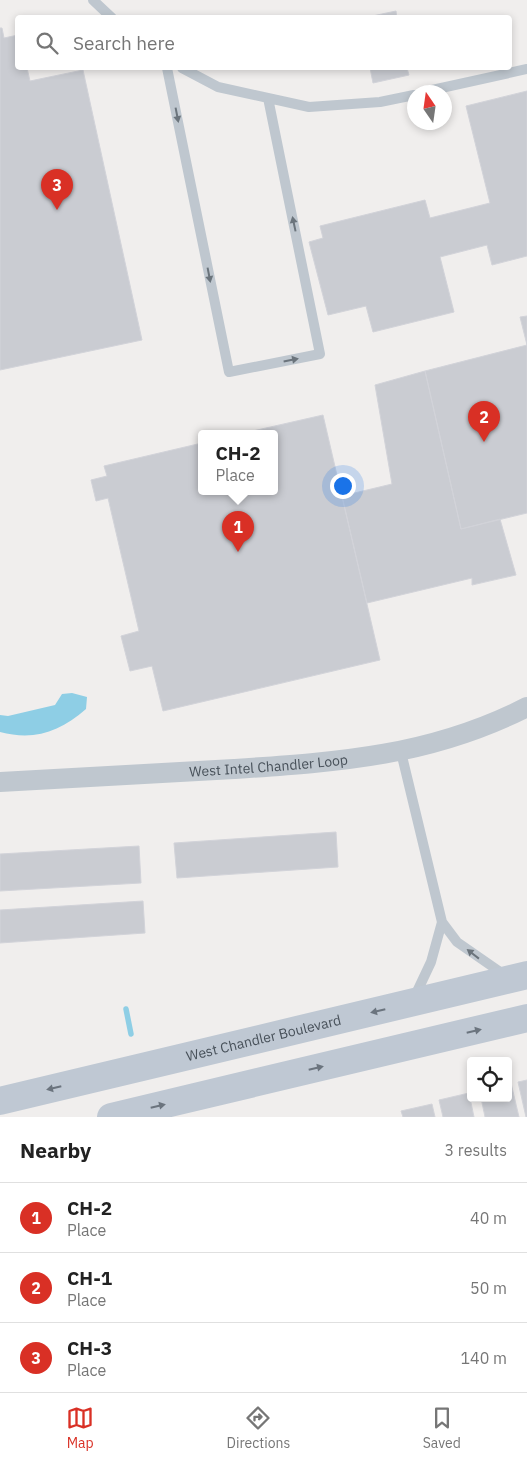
<!DOCTYPE html>
<html lang="en">
<head>
<meta charset="utf-8">
<style>
  body { margin:0; font-family:"IBM Plex Sans",sans-serif; background:#f6f6f6; color:#222 }
  .controls { position:absolute; right:15px; bottom:15px; display:grid; overflow:hidden; border-radius:5px; box-shadow:0 2px 8px #0003 }
  .controls button { width:45px; height:45px; display:grid; place-items:center; padding:0; border:0; border-bottom:1px solid #e0e0e0; background:#fff; color:#222; font:25px sans-serif }
  .compass { position:absolute; left:407px; top:85px; width:45px; height:45px; border-radius:50%; background:#fff; box-shadow:0 2px 8px #0003; rotate:347deg }
  .you { position:absolute; left:342px; top:485px; width:18px; height:18px; margin:-12px; border:4px solid #fff; border-radius:50%; background:#1a73e8; box-shadow:0 0 0 8px #1a73e833 }
  .badge { display:grid; place-items:center; width:32px; height:32px; border-radius:50%; background:#d93025; color:#fff; font-size:16px; font-weight:700 }
  .pin { position:absolute; translate:-50% -41px; filter:drop-shadow(0 1px 2px #0008) }
  .pin::after { content:''; position:absolute; top:26px; width:18px; height:15px; background:inherit; clip-path:polygon(0 0,100% 0,50% 100%) }
  .popup { position:absolute; left:198px; top:430px; width:80px; height:65px; box-sizing:border-box; display:grid; place-content:center; border-radius:5px; background:#fff; filter:drop-shadow(0 1px 4px #0005); font-size:16px; white-space:nowrap; color:#767676 }
  .popup b { font-size:19px; color:#222 }
  .popup::after { content:''; position:absolute; left:50%; top:100%; margin-left:-10px; border:10px solid transparent; border-top-color:#fff }
  .list { margin:0; padding:0; list-style:none }
  h2 { display:flex; justify-content:space-between; align-items:center; height:65px; margin:0; padding:0 20px; font-size:21px }
  h2 small { font-size:16px; font-weight:400; color:#767676 }
  .list li { display:grid; grid-template-columns:32px 1fr auto; gap:15px; align-items:center; box-sizing:border-box; height:70px; padding:0 20px; border-top:1px solid #e0e0e0 }
  .list b { display:block; font-size:19px; white-space:nowrap }
  .list p { margin:0; font-size:16px; white-space:nowrap; color:#767676 }
  .list em { font-size:16px; font-style:normal; color:#767676 }
  .icon { flex:none; width:28px; height:28px; fill:none; stroke:currentColor; stroke-width:2; stroke-linecap:round; stroke-linejoin:round }
  .map { position:relative; flex:none; width:527px; height:1117px; overflow:hidden }
  .search { position:absolute; background:#fff; box-shadow:0 2px 8px #0003; left:15px; right:15px; top:15px; height:55px; display:flex; align-items:center; gap:12px; box-sizing:border-box; padding:0 18px; border-radius:5px; color:#767676; font-size:19px }
  .sheet { height:275px; background:#fff }
  nav { display:flex; justify-content:space-around; align-items:center; box-sizing:border-box; height:70px; border-top:1px solid #e0e0e0; background:#fff; font-size:14px; color:#767676 }
  nav a { display:grid; justify-items:center; gap:2px }
  nav .on { color:#d93025 }
  .map>svg:first-child { display:block }
  .water { fill:#8ecee5 }
  .lines { fill:none; stroke-linecap:round; stroke-linejoin:round }
  .stream { stroke:#8ecee5; stroke-width:5.5 }
  .building { fill:#caccd2; stroke:#d2d3d9 }
  .lane { stroke:#bfc7cf; stroke-width:10 }
  .street { stroke:#bfc7cf; stroke-width:20 }
  .secondary { stroke:#bfc8d3; stroke-width:28 }
  .oneway { fill:#6b747c }
  .oneway2 { fill:#6b747e }
  .labels { text-anchor:middle; stroke-width:5; stroke-linejoin:round; paint-order:stroke }
  .street-label { font-size:14px; fill:#475059; stroke:#fff }
</style>
</head>
<body>
<div class="map">
<svg width="527" height="1117" viewBox="0 0 527 1117">
  <rect width="100%" height="100%" fill="#f0eeed"/>
  <path class="water" d="M72 693 87 697 86 709C60 732 34 741 0 732V715L8 716 55 705 62 694Z"/>
  <g class="lines">
    <path class="stream" d="M126 1009 131 1034"/>
  </g>
  <path class="building" d="M396 11 397 18H363Z
    M0 28H2L4 38 18 35V68H27L30 81 83 70 142 340 0 370Z
    M370 68H407L409 75 373 83Z
    M527 91V256L492 265 487 245 440 257 454 312 373 332 366 306 328 315 309 242 323 238 320 226 425 200 430 218 490 203 466 106Z
    M527 316V513L461 529 425 371 527 345 520 317Z
    M425 371 461 529 500 519 516 575 472 585V578L367 603 342 496 392 484 375 385Z
    M323 415 380 660 163 711 152 666 130 671 121 636 139 631 108 498 96 501 91 480 107 476 104 466 202 443V491H274V433H244Z
    M336 832 338 867 177 878 174 843Z
    M139 846 141 883 0 891V854Z
    M143 901 145 933 0 943V910Z
    M527 1080V1117H526L518 1082Z
    M511 1083 519 1117H485L481 1098H508V1084Z
    M469 1093 474 1117H443L439 1100Z
    M432 1104 435 1117H403L401 1111Z"/>
  <g class="lines">
    <path class="lane" d="M93 0 112 18
      M167 68 229 372 320 354 268 98
      M182 68 218 87 309 107 380 102 414 95
      M423 92 527 69
      M401 752 442 922 457 942 506 976
      M414 998 431 962 442 922"/>
    <path class="street" id="s1" d="M0 782C78 778 156 774 234 769 339 762 431 756 527 707"/>
    <g class="secondary">
      <path id="s2" d="M0 1101 527 975"/>
      <path d="M111 1117 527 1018"/>
    </g>
  </g>
  <defs><path id="oneway-solid" d="M-6-.8H1V-3.2L6.5 0L1 3.2V.8H-6Z" transform="scale(1.25)"/></defs>
  <g class="oneway">
    <use href="#oneway-solid" transform="translate(177 115) rotate(79)"/>
    <use href="#oneway-solid" transform="translate(294 224) rotate(-102)"/>
    <use href="#oneway-solid" transform="translate(209 275) rotate(79)"/>
    <use href="#oneway-solid" transform="translate(291 360) rotate(-11)"/>
    <use href="#oneway-solid" transform="translate(473 954) rotate(-142)"/>
  </g>
  <g class="oneway2">
    <use href="#oneway-solid" transform="translate(378 1011) rotate(167)"/>
    <use href="#oneway-solid" transform="translate(474 1031) rotate(-13)"/>
    <use href="#oneway-solid" transform="translate(316 1068) rotate(-13)"/>
    <use href="#oneway-solid" transform="translate(54 1088) rotate(167)"/>
    <use href="#oneway-solid" transform="translate(158 1106) rotate(-13)"/>
  </g>
  <g class="labels">
    <g class="street-label">
      <text dy="5" stroke="none"><textPath href="#s1" startOffset="269">West Intel Chandler Loop</textPath></text>
      <text dy="5" stroke="none"><textPath href="#s2" startOffset="271">West Chandler Boulevard</textPath></text>
    </g>
  </g>
</svg>
<div class="controls">
<button><svg class="icon" aria-label="locate" viewBox="0 0 24 24"><circle cx="12" cy="12" r="6"/><path d="M12 2v4M12 18v4M2 12h4M18 12h4"/></svg></button>
</div>
<svg class="compass" viewBox="-18 -18 36 36"><path d="M0-13l5 13h-10z" fill="#e53935"/><path d="M0 13l5-13h-10z" fill="#767676"/></svg>
<div class="you"></div>
<div class="pin badge" style="left:238px;top:552px">1</div>
<div class="popup"><b>CH-2</b>Place</div>
<div class="pin badge" style="left:484px;top:442px">2</div>
<div class="pin badge" style="left:57px;top:210px">3</div>
<div class="search"><svg class="icon" aria-label="search" viewBox="0 0 24 24"><circle cx="10" cy="10" r="6"/><path d="M15 15l6 6"/></svg>Search here</div>
</div>
<section class="sheet">
<h2>Nearby<small>3 results</small></h2>
<ul class="list">
<li><span class="badge">1</span><div><b>CH-2</b><p>Place</p></div><em>40 m</em></li>
<li><span class="badge">2</span><div><b>CH-1</b><p>Place</p></div><em>50 m</em></li>
<li><span class="badge">3</span><div><b>CH-3</b><p>Place</p></div><em>140 m</em></li>
</ul>
</section>
<nav>
<a class="on"><svg class="icon" aria-label="map" viewBox="0 0 24 24"><path d="M3 6l6-2 6 2 6-2v14l-6 2-6-2-6 2zM9 4v14M15 6v14"/></svg>Map</a>
<a><svg class="icon" aria-label="directions" viewBox="0 0 24 24"><path d="M12 3l9 9-9 9-9-9zM9 14v-3h6M13 9l2 2-2 2"/></svg>Directions</a>
<a><svg class="icon" aria-label="saved" viewBox="0 0 24 24"><path d="M7 4h10v16l-5-4-5 4z"/></svg>Saved</a>
</nav>
</body>
</html>
